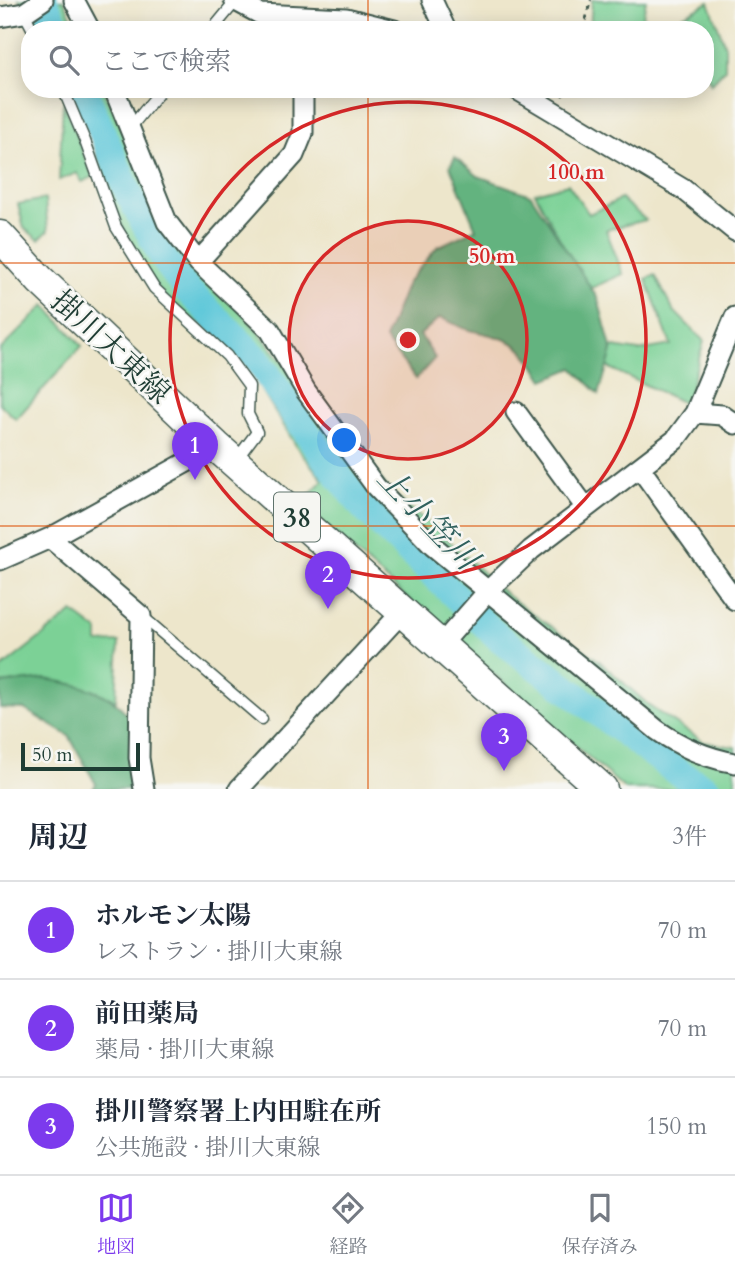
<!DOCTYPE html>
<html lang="ja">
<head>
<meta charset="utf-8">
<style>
  body { margin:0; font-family:Cardo,"Noto Serif JP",serif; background:#f2f2f3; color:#1f2937 }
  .scale { position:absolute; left:21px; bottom:18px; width:119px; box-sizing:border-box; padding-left:7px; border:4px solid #1f3d34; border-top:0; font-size:19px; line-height:24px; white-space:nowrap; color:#1f3d34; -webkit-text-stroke:5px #f6f6f2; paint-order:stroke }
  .you { position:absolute; left:345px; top:441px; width:24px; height:24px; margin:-18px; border:5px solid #fff; border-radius:50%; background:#1a73e8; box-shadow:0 0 0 10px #1a73e833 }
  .badge { display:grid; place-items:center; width:46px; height:46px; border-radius:50%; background:#7c3aed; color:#fff; font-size:23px; font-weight:700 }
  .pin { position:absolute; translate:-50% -58px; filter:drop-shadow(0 2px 4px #0008) }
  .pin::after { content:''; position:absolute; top:37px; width:24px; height:21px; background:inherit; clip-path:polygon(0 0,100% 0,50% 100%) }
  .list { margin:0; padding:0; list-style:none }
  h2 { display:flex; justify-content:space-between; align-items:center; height:91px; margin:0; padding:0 28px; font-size:30px }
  h2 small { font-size:23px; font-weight:400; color:#747a83 }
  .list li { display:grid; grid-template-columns:46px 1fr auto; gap:21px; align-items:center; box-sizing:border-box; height:98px; padding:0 28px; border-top:2px solid #e0e1e3 }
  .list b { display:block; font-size:26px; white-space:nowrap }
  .list p { margin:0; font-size:23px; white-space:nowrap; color:#747a83 }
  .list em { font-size:23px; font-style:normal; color:#747a83 }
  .icon { flex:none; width:38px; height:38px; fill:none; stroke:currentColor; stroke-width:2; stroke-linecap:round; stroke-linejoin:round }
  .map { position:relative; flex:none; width:735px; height:789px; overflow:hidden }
  .search { position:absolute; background:#fff; box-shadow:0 4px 18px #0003; left:21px; right:21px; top:21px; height:77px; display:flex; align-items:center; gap:18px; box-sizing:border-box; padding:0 24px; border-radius:28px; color:#747a83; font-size:26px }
  .sheet { height:385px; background:#fff }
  nav { display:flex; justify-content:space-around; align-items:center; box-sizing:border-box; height:98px; border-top:2px solid #e0e1e3; background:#fff; font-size:19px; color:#747a83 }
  nav a { display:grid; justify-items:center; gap:4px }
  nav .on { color:#7c3aed }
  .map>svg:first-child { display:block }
  .green { fill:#7bd196; stroke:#4d8765; stroke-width:2 }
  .forest { fill:#64b37f; stroke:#42785a; stroke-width:2 }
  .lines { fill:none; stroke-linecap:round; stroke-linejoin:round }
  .river { stroke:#5ec8d9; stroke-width:28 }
  .lane-casing { stroke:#3e564b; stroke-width:13 }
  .street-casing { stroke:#3e564b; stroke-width:23 }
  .primary-casing { stroke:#3e564b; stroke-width:33 }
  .path { stroke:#3e564b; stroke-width:2.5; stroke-dasharray:5 5; stroke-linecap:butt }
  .lane { stroke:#fff; stroke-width:10 }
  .street { stroke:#fff; stroke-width:19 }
  .primary { stroke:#fff; stroke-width:30 }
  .grid { fill:none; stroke:#de580e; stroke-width:2; stroke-opacity:0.55 }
  .ring { fill:none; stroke:#d62828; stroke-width:3.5 }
  .labels { text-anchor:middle; stroke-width:5; stroke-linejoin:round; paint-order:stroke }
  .shield { fill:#f6f6f2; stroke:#60746d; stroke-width:2 }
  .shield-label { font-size:28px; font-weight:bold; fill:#1f3d34 }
  .street-label { font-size:30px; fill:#1f3d34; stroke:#f6f6f2 }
  .water-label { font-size:32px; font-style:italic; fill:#2f605d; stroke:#f6f6f2 }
  .centre { fill:#d62828; stroke:#f6f6f2; stroke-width:3.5 }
  .ring-label { font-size:21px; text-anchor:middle; font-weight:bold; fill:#d62828; stroke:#f6f6f2; stroke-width:5; stroke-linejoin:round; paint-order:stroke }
</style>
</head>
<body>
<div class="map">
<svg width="735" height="789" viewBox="0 0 735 789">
  <rect width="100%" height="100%" fill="#f6f6f2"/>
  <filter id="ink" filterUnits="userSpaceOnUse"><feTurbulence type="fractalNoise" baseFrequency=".0143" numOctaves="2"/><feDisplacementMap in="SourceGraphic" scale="14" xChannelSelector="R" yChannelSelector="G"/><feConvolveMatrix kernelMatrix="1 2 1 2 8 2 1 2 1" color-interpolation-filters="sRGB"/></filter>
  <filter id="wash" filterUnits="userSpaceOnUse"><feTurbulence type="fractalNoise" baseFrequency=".00686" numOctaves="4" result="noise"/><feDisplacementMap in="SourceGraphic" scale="28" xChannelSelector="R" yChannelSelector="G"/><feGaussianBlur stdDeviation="1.57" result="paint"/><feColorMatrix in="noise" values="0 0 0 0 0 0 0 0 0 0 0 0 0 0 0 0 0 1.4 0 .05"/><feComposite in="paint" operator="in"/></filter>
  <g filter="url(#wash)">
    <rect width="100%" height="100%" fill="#ede6cb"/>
    <path class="green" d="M19 0H64L77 30H40Z
      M592 0H646L643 16 651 26 645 30H590Z
      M709 2 725 46V69L711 84 705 72V30H657Z
      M69 89H103L167 222 393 494 443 535 508 596 598 660 652 708 704 742 735 747V789H625L300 504 323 480 298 449 251 372 205 328 167 300 137 261 111 200 91 137Z
      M63 102 93 177 82 182 77 173 59 180Z
      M568 184 589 214 621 199 646 220 606 230 623 274 587 290 535 193Z
      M45 199 48 231 39 240 24 228 18 204Z
      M655 275 673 310 704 341 686 404 607 367 613 347 638 351 671 345 646 279Z
      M45 305 82 346 16 419 0 404V350Z
      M73 612 98 631V643L119 642 116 700C73 684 46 677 0 684V669Z"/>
    <path class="forest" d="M455 157 478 176 531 195 598 299 612 351 599 394 573 368 544 380C520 341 514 340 469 330 458 328 451 320 439 318L420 335 435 358 416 379 385 339 407 283 437 247 476 229 450 166Z
      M45 679C78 684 121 692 133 727 138 745 134 771 134 789H93L96 784 69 736 24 709 0 708V684Z"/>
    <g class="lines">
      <path class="river" d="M43 0 58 30
        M83 89 128 192 162 256 187 290 256 358 324 457 365 509 498 637 676 771 707 789"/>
    </g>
  </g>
  <g filter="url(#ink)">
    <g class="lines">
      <defs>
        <path id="lane" d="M24 13 33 30
          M212 30 236 1
          M63 89 85 141 116 227 154 288 227 356 249 386 248 414 257 432 236 460
          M128 124 135 122 162 89
          M142 616 262 719"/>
        <path id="street" d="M74 0 90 30
          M234 0 260 14 346 18 394 30
          M432 0 446 30
          M0 17 24 13 43 0
          M114 89 167 222 198 262
          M303 89V133L294 155 198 262 270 330 306 391 376 487 433 546 657 730C681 747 706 758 735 763
          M516 89 683 189 735 231
          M516 412 586 508
          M695 413 722 415 735 424
          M640 468 735 600
          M50 538 141 616 139 758 144 789
          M0 560 50 538 216 446
          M441 645 489 590 531 550 675 440 695 413 735 317
          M239 789 403 611"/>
        <path id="primary" d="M0 236 40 280 216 446 602 789"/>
      </defs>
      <use href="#lane" class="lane-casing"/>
      <use href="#street" class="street-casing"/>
      <use href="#primary" class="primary-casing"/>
      <path class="path" d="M583 30 591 0
        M562 96 568 89"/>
      <use href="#lane" class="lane"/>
      <use href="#street" class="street"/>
      <use href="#primary" class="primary"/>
    </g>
  </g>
  <path class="grid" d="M368 0V30M368 89V789M0 263H735M0 526H735"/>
  <circle cx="408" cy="340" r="119" fill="#d62828" fill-opacity=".12"/>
  <g class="ring">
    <circle cx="408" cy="340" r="119"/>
    <circle cx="408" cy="340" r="238"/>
  </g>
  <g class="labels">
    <rect class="shield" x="274" y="492.5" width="46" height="49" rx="5"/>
    <g class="shield-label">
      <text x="297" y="527">38</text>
    </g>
    <g class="street-label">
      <text transform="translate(111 347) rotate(43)" y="10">掛川大東線</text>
    </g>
    <g class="water-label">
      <text transform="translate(428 518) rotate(46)" y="11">上小笠川</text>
    </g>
  </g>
  <circle cx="408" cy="340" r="10" class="centre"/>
  <g class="ring-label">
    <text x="576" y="179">100 m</text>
    <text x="492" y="263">50 m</text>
  </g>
</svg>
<div class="scale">50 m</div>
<div class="you"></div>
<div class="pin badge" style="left:195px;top:480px">1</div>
<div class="pin badge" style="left:328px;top:609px">2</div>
<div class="pin badge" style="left:504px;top:771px">3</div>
<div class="search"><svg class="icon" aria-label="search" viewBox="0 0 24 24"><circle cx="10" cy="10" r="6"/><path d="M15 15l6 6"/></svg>ここで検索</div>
</div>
<section class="sheet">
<h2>周辺<small>3件</small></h2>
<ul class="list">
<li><span class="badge">1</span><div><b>ホルモン太陽</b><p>レストラン · 掛川大東線</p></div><em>70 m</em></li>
<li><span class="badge">2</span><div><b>前田薬局</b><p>薬局 · 掛川大東線</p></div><em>70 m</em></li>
<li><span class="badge">3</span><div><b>掛川警察署上内田駐在所</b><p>公共施設 · 掛川大東線</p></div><em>150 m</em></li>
</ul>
</section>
<nav>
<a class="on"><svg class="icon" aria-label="map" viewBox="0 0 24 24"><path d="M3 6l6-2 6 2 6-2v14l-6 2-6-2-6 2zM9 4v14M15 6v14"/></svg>地図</a>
<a><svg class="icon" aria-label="directions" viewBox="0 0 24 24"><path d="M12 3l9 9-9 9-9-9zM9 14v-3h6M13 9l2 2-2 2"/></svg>経路</a>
<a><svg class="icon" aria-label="saved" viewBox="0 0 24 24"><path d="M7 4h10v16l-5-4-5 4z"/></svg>保存済み</a>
</nav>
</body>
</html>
